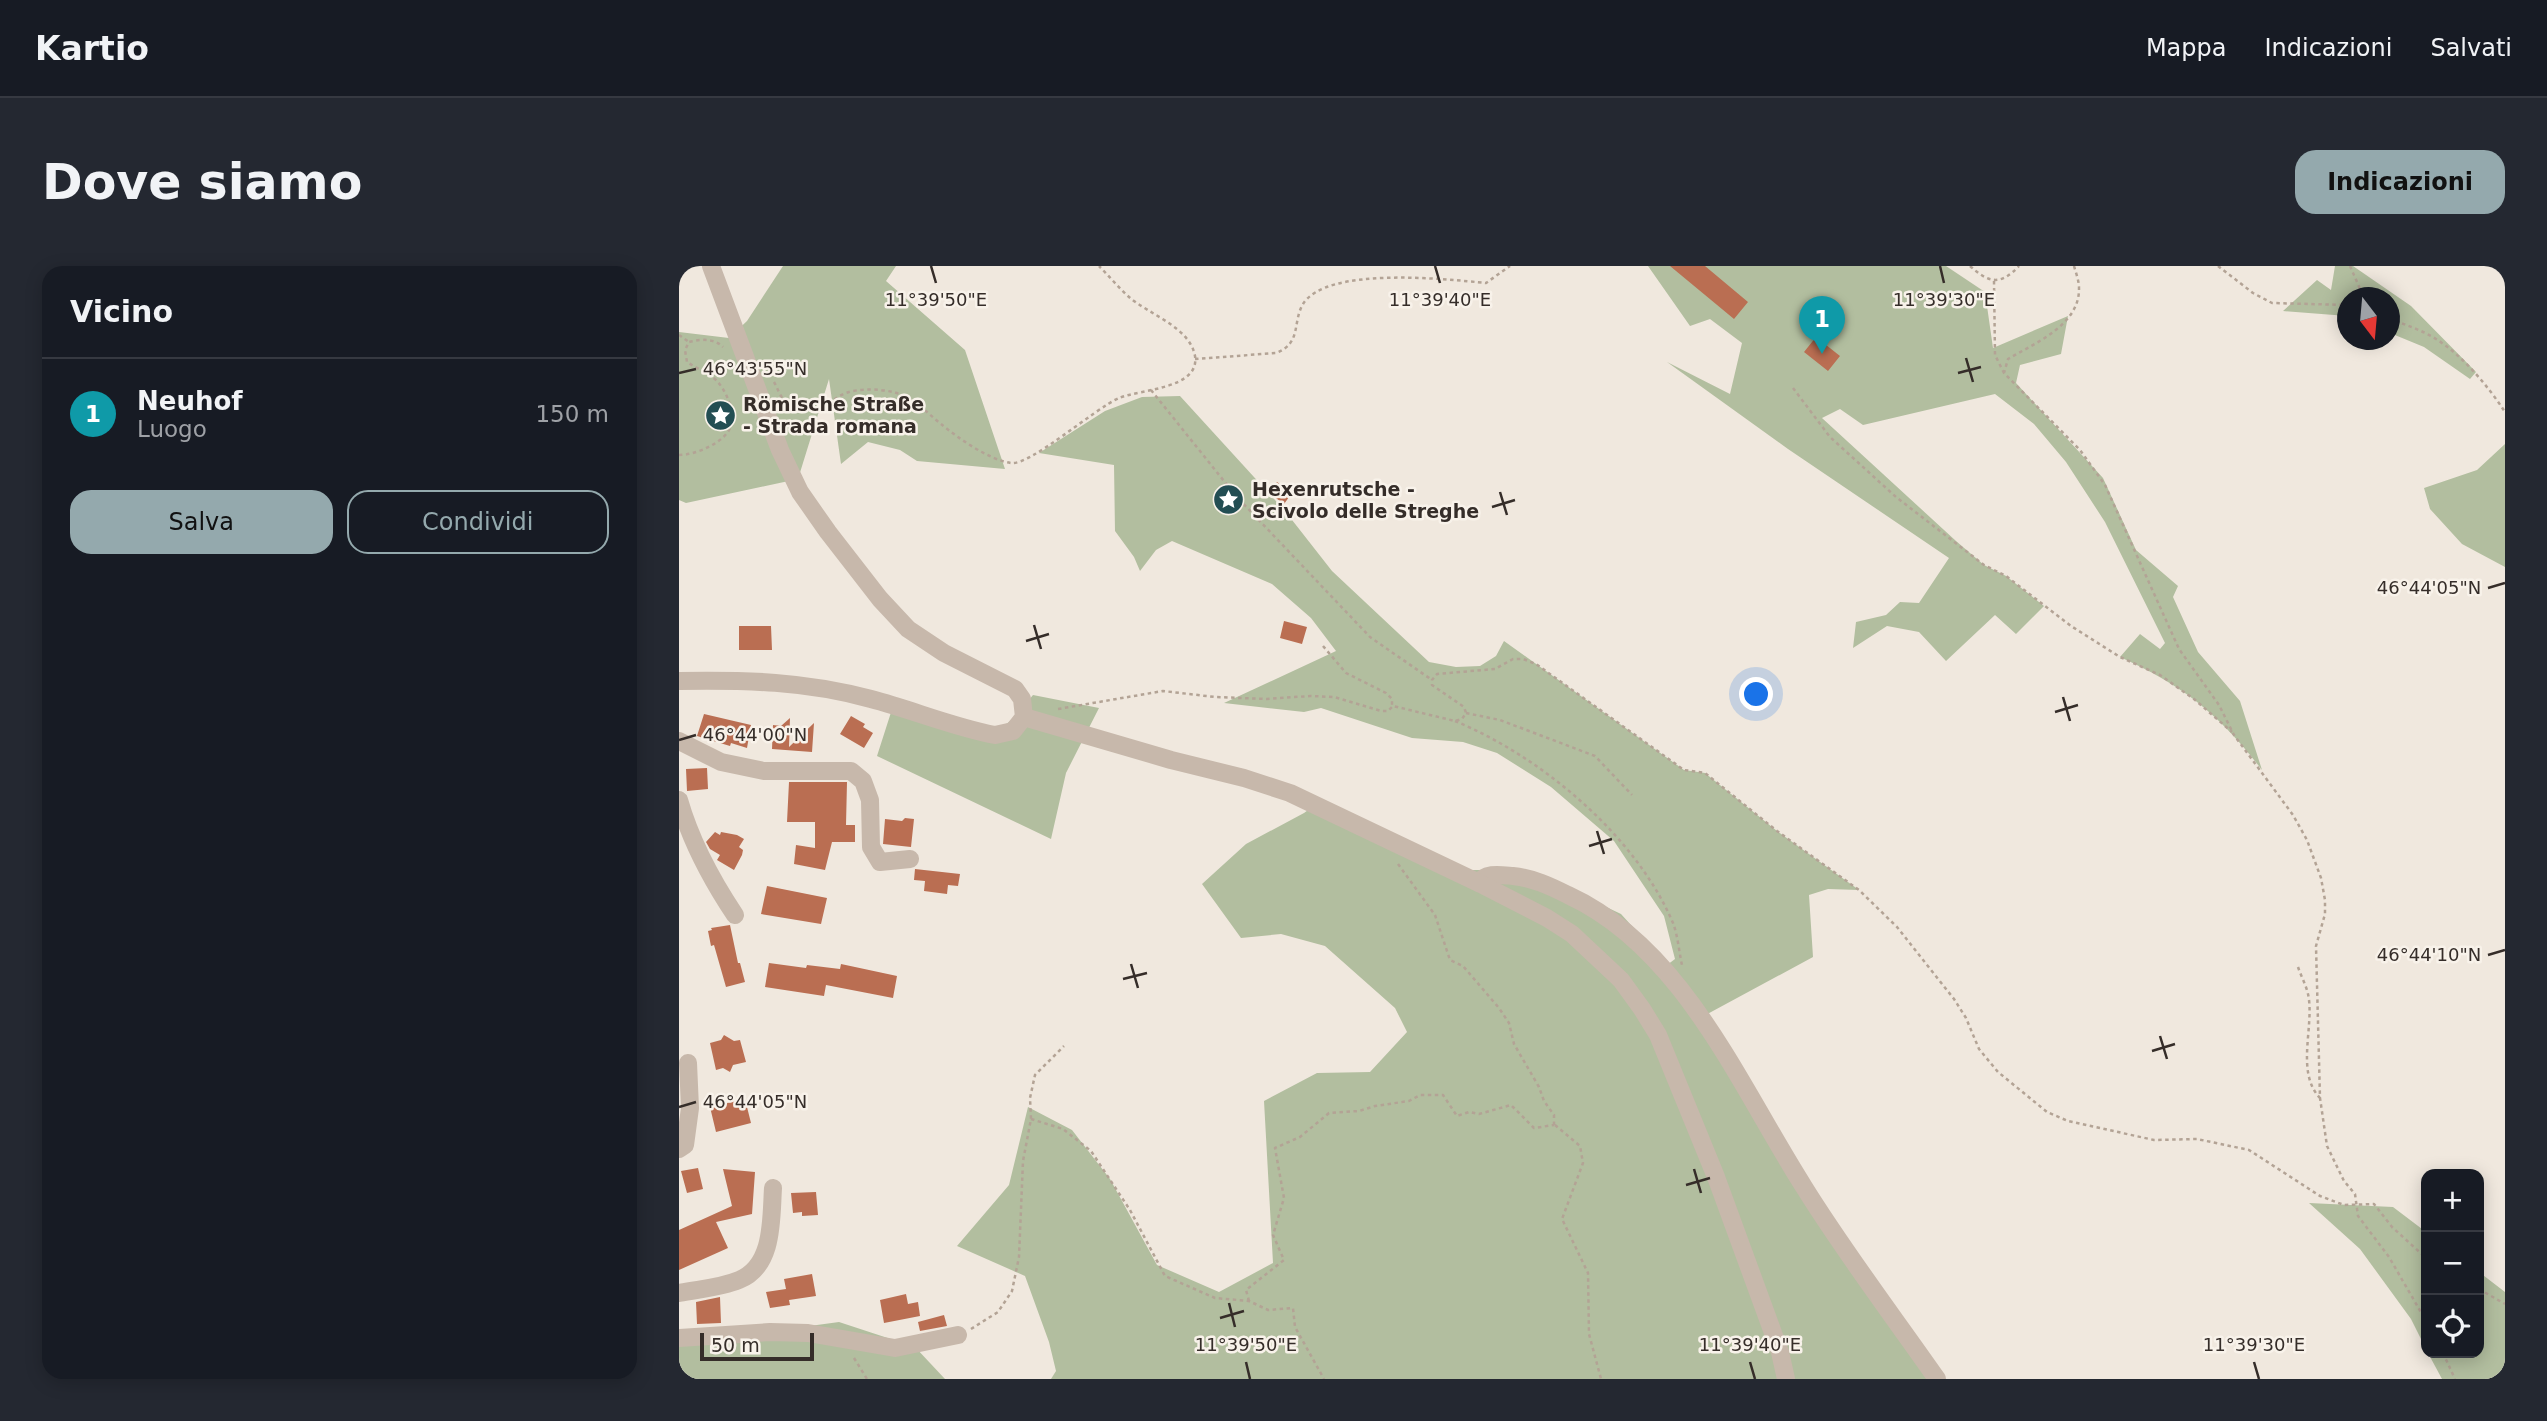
<!DOCTYPE html>
<html lang="it">
<head>
<meta charset="utf-8">
<style>
  body { margin:0; font-family:"DejaVu Sans",sans-serif; background:#242831; color:#f1f3f6 }
  .controls { position:absolute; right:21px; bottom:21px; display:grid; overflow:hidden; border-radius:14px; box-shadow:0 4px 18px #0003 }
  .controls button { width:63px; height:63px; display:grid; place-items:center; padding:0; border:0; border-bottom:2px solid #363941; background:#171b24; color:#f1f3f6; font:35px sans-serif }
  .compass { position:absolute; left:1658px; top:21px; width:63px; height:63px; border-radius:50%; background:#171b24; box-shadow:0 4px 18px #0003; rotate:164deg }
  .scale { position:absolute; left:21px; bottom:18px; width:114px; box-sizing:border-box; padding-left:7px; border:4px solid #352d29; border-top:0; font-size:19px; line-height:24px; white-space:nowrap; color:#352d29; -webkit-text-stroke:5px #f8f2ea; paint-order:stroke }
  .you { position:absolute; left:1078px; top:429px; width:24px; height:24px; margin:-18px; border:5px solid #fff; border-radius:50%; background:#1a73e8; box-shadow:0 0 0 10px #1a73e833 }
  .badge { display:grid; place-items:center; width:46px; height:46px; border-radius:50%; background:#94a9ad; color:#fff; font-size:23px; font-weight:700 }
  .pin { position:absolute; translate:-50% -58px; filter:drop-shadow(0 2px 4px #0008) }
  .pin::after { content:''; position:absolute; top:37px; width:24px; height:21px; background:inherit; clip-path:polygon(0 0,100% 0,50% 100%) }
  .list { margin:0; padding:0; list-style:none }
  h2 { display:flex; justify-content:space-between; align-items:center; height:91px; margin:0; padding:0 28px; font-size:30px }
  h2 small { font-size:23px; font-weight:400; color:#9ea1a6 }
  .list li { display:grid; grid-template-columns:46px 1fr auto; gap:21px; align-items:center; box-sizing:border-box; height:112px; padding:0 28px; border-top:2px solid #363941 }
  .list b { display:block; font-size:26px; white-space:nowrap }
  .list p { margin:0; font-size:23px; white-space:nowrap; color:#9ea1a6 }
  .list em { font-size:23px; font-style:normal; color:#9ea1a6 }
  .actions { display:flex; gap:14px; padding:21px 28px }
  .actions a { flex:1; padding:16px 0; border:2px solid #94a9ad; border-radius:21px; text-align:center; font-size:24px; color:#94a9ad }
  .actions .main { background:#94a9ad; color:#111 }
  .icon { flex:none; width:38px; height:38px; fill:none; stroke:currentColor; stroke-width:2; stroke-linecap:round; stroke-linejoin:round }
  .map { position:relative; flex:none; width:1826px; height:1113px; overflow:hidden; border-radius:21px }
  header { display:flex; align-items:center; gap:42px; box-sizing:border-box; height:98px; padding:0 35px; background:#171b24; border-bottom:2px solid #363941 }
  header strong { font-size:33px }
  nav { display:flex; gap:38px; margin-inline-start:auto; font-size:24px }
  .intro { display:flex; align-items:center; justify-content:space-between; box-sizing:border-box; height:168px; padding:0 42px }
  h1 { margin:0; font-size:49px }
  .button { padding:18px 32px; border-radius:21px; background:#94a9ad; color:#111; font-size:24px; font-weight:700 }
  main { display:flex; gap:42px; padding:0 42px }
  aside { flex:1; background:#171b24; border-radius:21px; box-shadow:0 4px 18px #0003 }
  .map>svg:first-child { display:block }
  .green { fill:#b2be9f }
  .building { fill:#ba6e52 }
  .lines { fill:none; stroke-linecap:round; stroke-linejoin:round }
  .path { stroke:#b3a395; stroke-width:2.5; stroke-dasharray:3.5 3.5; stroke-linecap:butt }
  .minor { stroke:#c7b8ab; stroke-width:18 }
  .tertiary { stroke:#c7b8ab; stroke-width:18 }
  .ticks { fill:none; stroke:#352d29; stroke-width:2.5 }
  .labels { text-anchor:middle; stroke-width:5; stroke-linejoin:round; paint-order:stroke }
  .poi-label { font-size:19px; font-weight:bold; fill:#352d29; stroke:#f8f2ea; text-anchor:start }
  .ticks-label { font-size:18px; text-anchor:middle; fill:#352d29; stroke:#f8f2ea; stroke-width:5; stroke-linejoin:round; paint-order:stroke }
</style>
</head>
<body>
<header>
<strong>Kartio</strong>
<nav><a>Mappa</a><a>Indicazioni</a><a>Salvati</a></nav>
</header>
<div class="intro"><h1>Dove siamo</h1><a class="button">Indicazioni</a></div>
<main>
<aside>
<h2>Vicino<small></small></h2>
<ul class="list">
<li><span class="badge" style="background:#0f9aa8">1</span><div><b>Neuhof</b><p>Luogo</p></div><em>150 m</em></li>
</ul>
<div class="actions"><a class="main">Salva</a><a>Condividi</a></div>
</aside>
<div class="map">
<svg width="1826" height="1113" viewBox="0 0 1826 1113">
  <rect width="100%" height="100%" fill="#f0e8de"/>
  <path class="green" d="M104 0H217L207 15 286 84 326 203 238 195 221 184 189 176 162 198 150 113 119 213 7 237 0 234V66L50 72 68 55Z
    M969 0H1267L1306 26 1314 82 1389 50 1382 88 1341 99 1337 117 1424 212 1457 284 1499 320 1494 331 1519 386 1561 435 1583 504C1540 448 1505 420 1441 391L1461 368 1481 383 1486 377 1426 256 1387 196 1355 158 1316 128 1184 159 1161 143 1143 152 1277 275 1305 299 1327 310 1365 340 1337 368 1316 349 1267 395 1240 366 1208 360 1174 382 1177 356 1207 349 1221 336 1240 337 1270 292 1109 183 988 96 1051 128 1063 77 1031 53 1011 60Z
    M1656 0H1674L1732 40 1797 106 1791 113 1745 81 1711 67 1710 32H1668V50L1604 45 1638 14 1652 24Z
    M501 130 606 245 653 305 750 396 777 401 801 400 817 390 825 375 1005 504 1026 507 1098 565 1180 624 1149 623 1130 629 1134 691 1021 752 1258 1113H372L377 1105 370 1076 346 1010 278 980 330 919 349 841 393 864 431 913 478 999 540 1026 594 997 585 835 638 807 691 806 728 766 716 742 646 680 602 668 562 672 523 618 567 578 625 547 643 534 791 604H828L864 611 942 648 988 699 996 693 985 650 935 575 872 521 818 487 784 476 733 472 642 442 625 446 545 437 657 385 632 352 593 318 493 275 477 284 461 305 455 291 436 265 435 199 360 187 426 145 463 131Z
    M1826 178V301L1783 278 1751 243 1745 222 1798 204Z
    M354 429 420 442 387 507 372 573 198 490 215 437 319 464 334 453Z
    M1630 937 1714 941 1747 966V1083L1732 1053 1681 983Z
    M1800 1006 1826 1026V1113H1763L1749 1087H1800Z
    M160 1056 236 1081 266 1113H0V1078Z"/>
  <path class="building" d="M991 0H1026L1069 36 1055 53Z
    M1137 71 1161 90 1149 105 1125 86Z
    M598 216 613 227 605 238 590 227Z
    M605 355 628 361 623 378 601 372Z
    M60 360H92L93 384H60Z
    M25 448 72 459 68 482 52 477 51 480 18 470Z
    M172 450 186 458 184 461 194 467 185 482 161 468Z
    M111 452 110 481 135 457 133 486 93 483 94 459 102 460Z
    M28 502 29 523 8 525 7 503Z
    M110 516H168L167 559H176V576H153L146 604 115 598 117 579 136 582V556H108Z
    M226 552 235 553 232 581 204 578 206 553 223 555Z
    M36 566 41 569 42 566 58 569 65 573 60 581 64 584 63 589 55 604 38 594 41 589 31 583 27 576Z
    M236 603 281 608 279 620 269 619 268 628 245 625 246 615 235 614Z
    M88 620 148 632 142 658 82 648Z
    M51 659 59 697H61L66 716 47 721 35 679 32 680 29 665 33 664 32 662Z
    M90 697 127 702 128 699 161 703 162 698 218 710 214 732 147 719 145 730 86 721Z
    M45 769 55 775 61 774 67 796 54 799 51 806 44 802 37 804 31 777 42 774Z
    M66 833 72 857 37 866 31 841Z
    M19 902 24 923 8 927 2 905Z
    M44 903 76 906 73 948 37 956 49 982 0 1004V964L53 940Z
    M137 926 139 949 123 950V946L114 947 112 927Z
    M133 1008 137 1030 110 1034 111 1039 91 1042 87 1026 107 1023 105 1013Z
    M227 1028 229 1038 239 1036 241 1050 205 1057 201 1034Z
    M41 1031 42 1057 18 1058 17 1036Z
    M265 1049 268 1060 241 1065 239 1056Z"/>
  <g class="lines">
    <path class="path" d="M1291 0C1310 17 1321 20 1340 0
      M1395 0C1397 7 1400 15 1400 22 1401 59 1356 77 1329 93L1325 107 1401 184 1426 219 1500 383 1540 439 1555 469 1614 549 1628 574 1642 612 1646 634V648L1637 680 1641 832 1648 880 1665 915 1676 928 1679 950 1710 991 1747 1055
      M1539 0 1574 27 1593 37 1668 39
      M1671 0 1685 32
      M1315 15 1316 89 1325 107
      M1710 52C1726 59 1743 64 1757 73 1784 90 1809 120 1826 146
      M0 69 10 76
      M516 93 597 87C623 77 613 57 624 38 648 0 766 13 807 17L831 0
      M95 116C98 121 101 130 105 134 114 143 134 148 145 142 152 137 158 130 167 127 181 122 200 123 214 126 234 131 247 146 262 158 279 172 310 194 332 197 351 200 415 143 440 132 462 123 521 123 516 90 511 61 469 48 450 31 439 21 430 10 420 0
      M1114 122 1151 171 1217 231 1305 299 1327 310 1392 360 1441 391 1481 409 1515 433 1553 466
      M472 124 557 230 691 371 753 414
      M0 189C16 189 46 177 52 160 55 151 52 141 49 133 46 126 42 119 37 114 29 107 17 102 8 96L6 84 10 76C22 73 35 72 44 81
      M644 380 667 407 707 427 713 433V439
      M379 443 484 425 536 431 588 433 631 430 655 431 702 445H709L714 440 776 455 783 453 787 447 785 441 753 419V414L758 408 816 403 834 393H844L857 398 1005 504 1026 507 1098 565 1180 624 1218 661 1275 733 1287 752 1300 783 1319 806 1368 846 1389 855 1475 874 1518 873 1570 884 1641 930 1665 939 1695 938 1713 961 1747 992
      M787 447 821 454 916 490 953 529
      M776 455C863 491 957 570 994 657 999 670 1000 686 1003 699
      M719 598 756 649 771 694 784 700 820 742 830 757 835 778 860 821 865 835 875 849V859
      M1619 701C1622 710 1627 719 1629 728 1636 759 1616 806 1641 832
      M352 853 384 863 412 885 451 944 486 1010 536 1032 570 1035 589 1044 614 1042 616 1061 645 1113
      M876 859 901 880 904 897 883 953 909 1007 910 1068 922 1113
      M1800 1023 1826 1038
      M570 1035 567 1024 605 994 594 969 605 932 596 882 621 871 650 847 680 845 696 840 730 835 741 829H764L778 850 790 846 800 848 832 839 855 862 875 859
      M292 1063 319 1046 333 1025 340 991 344 895 352 853 351 832 356 809 385 780
      M1764 1087 1776 1113
      M175 1092 188 1113"/>
    <path class="minor" d="M0 475 42 496 85 505H172L184 515 191 534 192 581 201 596 231 593
      M0 534C12 576 32 613 56 649
      M800 617C806 606 822 609 834 610 854 612 871 620 889 629 1004 682 1060 819 1125 921 1166 987 1214 1050 1258 1113
      M0 883 6 879 11 842 9 797
      M0 1027C19 1023 41 1022 60 1014 95 1000 92 953 94 922
      M0 1072 91 1066 129 1067 216 1082 279 1069"/>
    <path class="tertiary" d="M32 0 101 184 121 226 149 266 201 333 229 363 265 387 336 423 343 433 345 451
      M0 415C67 414 126 415 192 433 234 444 274 461 316 469L334 465 345 451
      M345 451 492 494 565 512 611 527 800 617 868 652 893 668 942 714 963 743 979 769 1037 911 1101 1086 1107 1113"/>
  </g>
  <path class="ticks" d="M252 0 257 17M756 0 761 17M1261 0 1265 17M1287 92 1294 116M0 107 17 103M1279 107 1302 101M821 226 828 249M813 241 836 234M1809 322 1826 317M355 359 362 383M347 375 370 368M1384 431 1391 455M1376 446 1399 439M0 474 17 469M918 565 925 588M910 580 933 573M1809 689 1826 684M452 698 459 722M444 713 468 707M1481 770 1488 793M1473 785 1496 778M0 841 17 836M1015 903 1022 927M1007 919 1031 912M550 1037 556 1061M541 1052 565 1045M567 1096 571 1113M1071 1096 1076 1113M1575 1096 1580 1113"/>
  <defs>
    <symbol id="sight-disc" viewBox="-11 -11 22 22"><circle r="9.5" fill="#234e53" stroke="#f8f2ea"/><path d="M0-6L1.8-2.2L6-1.7L2.9 1.2L3.7 5.4L0 3.3L-3.7 5.4L-2.9 1.2L-6-1.7L-1.8-2.2Z" fill="#fff"/></symbol>
  </defs>
  <g fill-rule="evenodd">
    <use href="#sight-disc" x="24" y="132" width="35" height="35"/>
    <use href="#sight-disc" x="532" y="216" width="35" height="35"/>
  </g>
  <g class="labels">
    <g class="poi-label">
      <text x="64" y="145">Römische Straße<tspan x="64" dy="22">- Strada romana</tspan></text>
      <text x="573" y="230">Hexenrutsche -<tspan x="573" dy="22">Scivolo delle Streghe</tspan></text>
    </g>
  </g>
  <g class="ticks-label">
    <text x="257" y="40">11°39'50"E</text>
    <text x="761" y="40">11°39'40"E</text>
    <text x="1265" y="40">11°39'30"E</text>
    <text x="76" y="109">46°43'55"N</text>
    <text x="1750" y="328">46°44'05"N</text>
    <text x="76" y="475">46°44'00"N</text>
    <text x="1750" y="695">46°44'10"N</text>
    <text x="76" y="842">46°44'05"N</text>
    <text x="567" y="1085">11°39'50"E</text>
    <text x="1071" y="1085">11°39'40"E</text>
    <text x="1575" y="1085">11°39'30"E</text>
  </g>
</svg>
<div class="controls">
<button>+</button>
<button>−</button>
<button><svg class="icon" aria-label="locate" viewBox="0 0 24 24"><circle cx="12" cy="12" r="6"/><path d="M12 2v4M12 18v4M2 12h4M18 12h4"/></svg></button>
</div>
<svg class="compass" viewBox="-18 -18 36 36"><path d="M0-13l5 13h-10z" fill="#e53935"/><path d="M0 13l5-13h-10z" fill="#9ea1a6"/></svg>
<div class="scale">50 m</div>
<div class="you"></div>
<div class="pin badge" style="left:1143px;top:88px;background:#0f9aa8">1</div>
</div>
</main>
</body>
</html>
